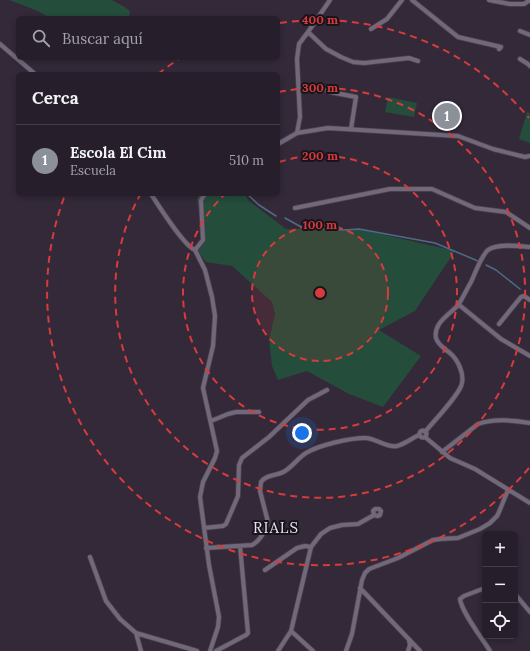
<!DOCTYPE html>
<html lang="es">
<head>
<meta charset="utf-8">
<style>
  body { margin:0; font-family:Lora,serif; background:#2e2733; color:#f1f3f6 }
  .controls { position:absolute; right:12px; bottom:12px; display:grid; overflow:hidden; border-radius:6px; box-shadow:0 2px 6px #0003 }
  .controls button { width:36px; height:36px; display:grid; place-items:center; padding:0; border:0; border-bottom:1px solid #423d47; background:#261f2b; color:#f1f3f6; font:20px sans-serif }
  .you { position:absolute; left:302px; top:433px; width:14px; height:14px; margin:-10px; border:3px solid #fff; border-radius:50%; background:#1a73e8; box-shadow:0 0 0 6px #1a73e833 }
  .badge { display:grid; place-items:center; width:26px; height:26px; border-radius:50%; background:#8c9099; color:#fff; font-size:13px; font-weight:700 }
  .pin { position:absolute; translate:-50% -50%; border:2px solid #fff; box-shadow:0 1px 4px #0006 }
  .list { margin:0; padding:0; list-style:none }
  h2 { display:flex; justify-content:space-between; align-items:center; height:52px; margin:0; padding:0 16px; font-size:17px }
  h2 small { font-size:13px; font-weight:400; color:#a4a2a9 }
  .list li { display:grid; grid-template-columns:26px 1fr auto; gap:12px; align-items:center; box-sizing:border-box; height:72px; padding:0 16px; border-top:1px solid #423d47 }
  .list b { display:block; font-size:15px; white-space:nowrap }
  .list p { margin:0; font-size:13px; white-space:nowrap; color:#a4a2a9 }
  .list em { font-size:13px; font-style:normal; color:#a4a2a9 }
  .icon { flex:none; width:22px; height:22px; fill:none; stroke:currentColor; stroke-width:2; stroke-linecap:round; stroke-linejoin:round }
  .map { position:relative; flex:none; width:530px; height:651px; overflow:hidden }
  .search { position:absolute; background:#261f2b; box-shadow:0 2px 6px #0003; left:16px; top:16px; width:264px; height:44px; display:flex; align-items:center; gap:10px; box-sizing:border-box; padding:0 14px; border-radius:6px; color:#a4a2a9; font-size:15px }
  .panel { position:absolute; background:#261f2b; box-shadow:0 2px 6px #0003; left:16px; top:72px; width:264px; height:124px; border-radius:6px }
  .map>svg:first-child { display:block }
  .green { fill:#244d3b }
  .lines { fill:none; stroke-linecap:round; stroke-linejoin:round }
  .stream { stroke:#4e6c88; stroke-width:1.5 }
  .street-casing { stroke:#4c4552; stroke-width:5.5 }
  .street { stroke:#72687a; stroke-width:4 }
  .ring { fill:none; stroke:#d83b3c; stroke-width:2; stroke-dasharray:7 5 }
  .labels { text-anchor:middle; stroke-width:4; stroke-linejoin:round; paint-order:stroke }
  .neighbourhood-label { font-size:15px; letter-spacing:1px; fill:#eadef3; stroke:#18141b }
  .centre { fill:#d83b3c; stroke:#18141b; stroke-width:2 }
  .ring-label { font-size:12px; text-anchor:middle; font-weight:bold; fill:#d83b3c; stroke:#18141b; stroke-width:4; stroke-linejoin:round; paint-order:stroke }
</style>
</head>
<body>
<div class="map">
<svg width="530" height="651" viewBox="0 0 530 651">
  <rect width="100%" height="100%" fill="#332939"/>
  <path class="green" d="M9 0H112L123 6 130 11 129 18H50L38 11Z
    M388 97 417 103 414 117 385 112Z
    M527 112 530 113V143L519 139Z
    M199 194H244L249 201 286 229H359L455 251 415 311 379 330 421 356 383 407 349 394 307 371 278 380 272 366 269 340 275 314 272 302 232 266 206 262 198 251 205 242 197 200Z"/>
  <g class="lines">
    <path class="stream" d="M247 194 259 205 276 216
      M285 218 303 228 344 230 359 229 435 243 478 261
      M486 265 496 270 520 289"/>
    <defs>
      <path id="street" d="M412 0 458 37 501 47 499 49
        M489 0 510 4H524L530 0
        M371 29 387 19 402 0
        M520 31 530 35
        M308 32 326 49 341 57 353 62 364 63 409 58 418 61
        M0 44 35 74
        M520 59 528 64 530 66
        M315 91 317 87 330 92 356 97 351 129
        M297 133 300 117 297 59 299 44 308 32 330 0
        M278 144 297 133 328 128 458 136 493 149 525 157 530 156
        M151 194C159 206 183 245 195 250
        M295 208 390 189H432L475 208 506 212 530 228
        M195 250 205 270 212 297 215 316 213 346 203 388 217 451 215 458 203 482 200 497 209 565 219 617 218 627 210 651
        M195 250 203 240 201 200 205 194
        M458 304 501 339 530 356
        M499 324 521 297 524 296 530 300
        M211 421 228 414 236 412H259
        M419.5 434a3.5 3.5 0 1 1 7 0a3.5 3.5 0 1 1-7 0Z
        M425 432C433 422 461 393 462 383 464 373 458 360 450 353 445 349 438 345 436 338 433 322 451 314 459 304 463 297 467 289 471 282 475 274 481 256 488 250 497 243 519 246 530 247
        M425 437 450 458 475 469 530 503
        M442 452 478 424C494 418 513 420 530 423
        M204 528 223 526 226 524 238 496 239 465 242 458 269 437 308 400 327 390
        M311 547 321 534 330 528 342 525 358 524 374 515 373 511 375 509H379L381 511 380 515 378 516 374 515
        M206 548 252 545C260 541 266 530 268 522L260 491 261 482C266 474 278 476 285 471 293 466 298 458 306 453 319 445 350 438 365 438 376 438 386 448 397 446 405 444 412 438 419 435
        M90 557 106 601 120 619 136 633 197 651
        M265 570 297 548 305 546 311 547 291 631 278 651
        M360 588 420 651
        M485 588 464 596 460 599C462 613 482 638 490 651
        M515 594 530 612
        M291 631 313 651
        M136 633 141 651
        M216 651 246 635 248 633 240 546
        M346 651 352 634 362 580 365 573 369 569 398 558 433 540 440 539 458 538 480 529 490 523 497 516 499 512 508 490
        M408 651 410 645 409 640"/>
    </defs>
    <use href="#street" class="street-casing"/>
    <use href="#street" class="street"/>
  </g>
  <circle cx="320" cy="293" r="68" fill="#d83b3c" fill-opacity=".12"/>
  <g class="ring">
    <circle cx="320" cy="293" r="68"/>
    <path d="M279 162A137 137 0 1 1 225 194"/>
    <path d="M279 92A205 205 0 1 1 140 195"/>
    <path d="M529 468A273 273 0 0 1 65 195M158 74A273 273 0 0 1 179 59M280 23A273 273 0 0 1 529 118"/>
  </g>
  <g class="labels">
    <g class="neighbourhood-label">
      <text x="276" y="533">RIALS</text>
    </g>
  </g>
  <circle cx="320" cy="293" r="6" class="centre"/>
  <g class="ring-label">
    <text x="320" y="24">400 m</text>
    <text x="320" y="92">300 m</text>
    <text x="320" y="160">200 m</text>
    <text x="320" y="229">100 m</text>
  </g>
</svg>
<div class="controls">
<button>+</button>
<button>−</button>
<button><svg class="icon" aria-label="locate" viewBox="0 0 24 24"><circle cx="12" cy="12" r="6"/><path d="M12 2v4M12 18v4M2 12h4M18 12h4"/></svg></button>
</div>
<div class="you"></div>
<div class="pin badge" style="left:447px;top:116px">1</div>
<div class="search"><svg class="icon" aria-label="search" viewBox="0 0 24 24"><circle cx="10" cy="10" r="6"/><path d="M15 15l6 6"/></svg>Buscar aquí</div>
<section class="panel">
<h2>Cerca<small></small></h2>
<ul class="list">
<li><span class="badge">1</span><div><b>Escola El Cim</b><p>Escuela</p></div><em>510 m</em></li>
</ul>
</section>
</div>
</body>
</html>
